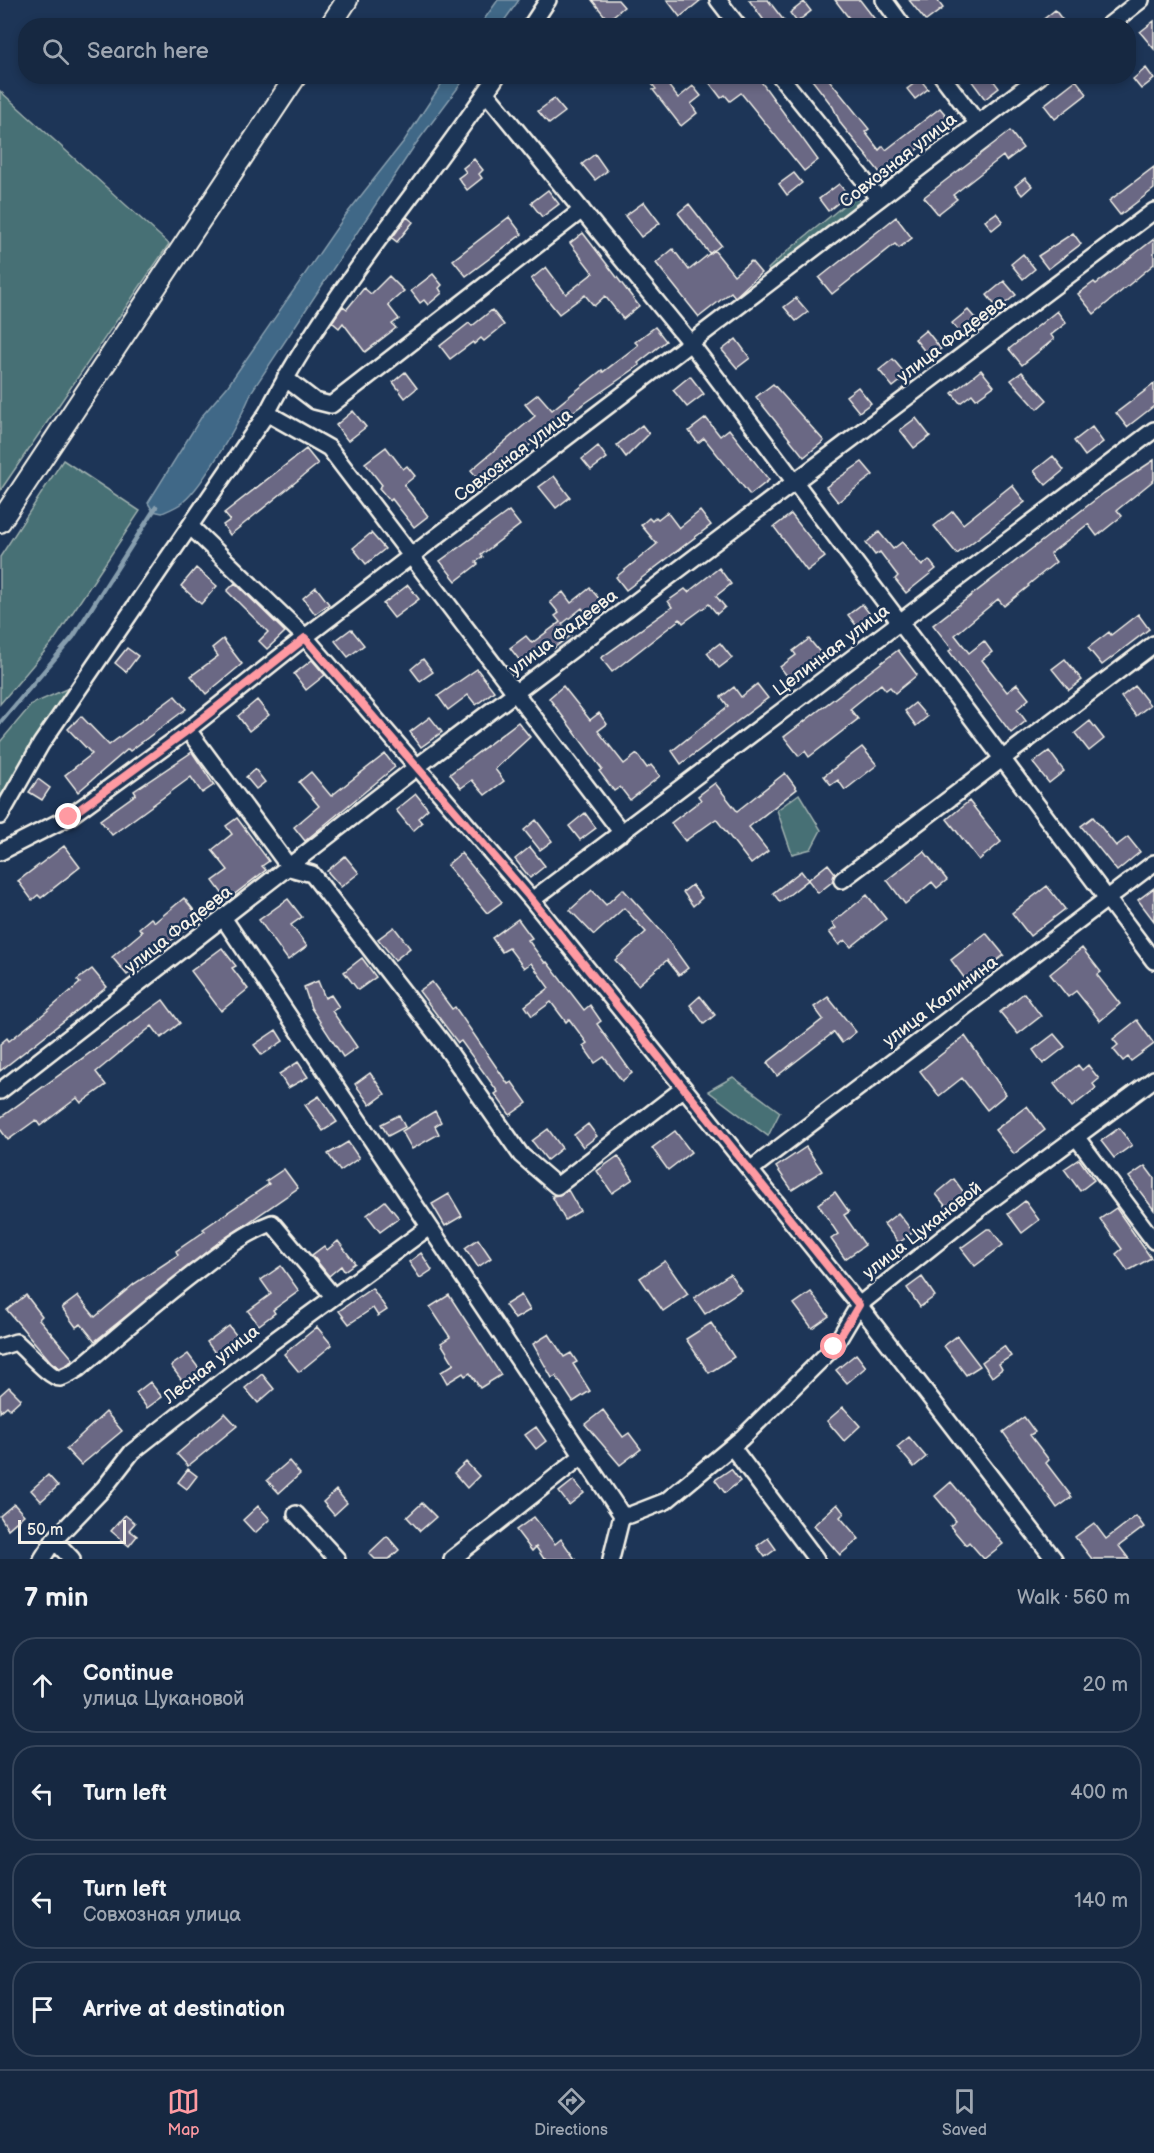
<!DOCTYPE html>
<html lang="en">
<head>
<meta charset="utf-8">
<style>
  body { margin:0; font-family:"Balsamiq Sans",sans-serif; background:#23344c; color:#f1f3f6 }
  .scale { position:absolute; left:18px; bottom:15px; width:108px; box-sizing:border-box; padding-left:6px; border:3px solid #f4f1e8; border-top:0; font-size:16px; line-height:21px; white-space:nowrap; color:#f4f1e8; -webkit-text-stroke:4px #1d3557; paint-order:stroke }
  .stop { position:absolute; width:18px; height:18px; margin:-14px; border:4px solid #ff9aa2; border-radius:50%; background:#fff }
  .stop.end { background:#ff9aa2; border-color:#fff; box-shadow:0 2px 6px #0008 }
  .list { margin:0; padding:0; list-style:none }
  h2 { display:flex; justify-content:space-between; align-items:center; height:78px; margin:0; padding:0 24px; font-size:26px }
  h2 small { font-size:20px; font-weight:400; color:#9ea6b1 }
  .list li { display:grid; grid-template-columns:39px 1fr auto; gap:18px; align-items:center; box-sizing:border-box; height:96px; margin:0 12px 12px; padding:0 12px; border:2px solid #35445a; border-radius:24px }
  .list b { display:block; font-size:22px; white-space:nowrap }
  .list p { margin:0; font-size:20px; white-space:nowrap; color:#9ea6b1 }
  .list em { font-size:20px; font-style:normal; color:#9ea6b1 }
  .icon { flex:none; width:33px; height:33px; fill:none; stroke:currentColor; stroke-width:2; stroke-linecap:round; stroke-linejoin:round }
  .map { position:relative; flex:none; width:1154px; height:1559px; overflow:hidden }
  .search { position:absolute; background:#162841; box-shadow:0 3px 9px #0003; left:18px; right:18px; top:18px; height:66px; display:flex; align-items:center; gap:15px; box-sizing:border-box; padding:0 21px; border-radius:24px; color:#9ea6b1; font-size:22px }
  .sheet { height:510px; background:#162841 }
  nav { display:flex; justify-content:space-around; align-items:center; box-sizing:border-box; height:84px; border-top:2px solid #35445a; background:#162841; font-size:16px; color:#9ea6b1 }
  nav a { display:grid; justify-items:center; gap:3px }
  nav .on { color:#ff9aa2 }
  .map>svg:first-child { display:block }
  .green { fill:#476f74; stroke:#9eb0ae; stroke-width:1.5 }
  .water { fill:#3f6787; stroke:#879eae; stroke-width:1.5 }
  .lines { fill:none; stroke-linecap:round; stroke-linejoin:round }
  .stream { stroke:#879eae; stroke-width:4.5 }
  .building { fill:#6b6784; stroke:#f4f1e8; stroke-width:1.5 }
  .minor-casing { stroke:#f4f1e8; stroke-width:20 }
  .secondary-casing { stroke:#f4f1e8; stroke-width:24 }
  .minor { stroke:#1d3557; stroke-width:15 }
  .secondary { stroke:#1d3557; stroke-width:20 }
  .route { stroke:#ff9aa2; stroke-width:8 }
  .labels { text-anchor:middle; stroke-width:5; stroke-linejoin:round; paint-order:stroke }
  .street-label { font-size:18px; fill:#f4f1e8; stroke:#1d3557 }
</style>
</head>
<body>
<div class="map">
<svg width="1154" height="1559" viewBox="0 0 1154 1559">
  <rect width="100%" height="100%" fill="#1d3557"/>
  <filter id="ink" filterUnits="userSpaceOnUse"><feTurbulence type="fractalNoise" baseFrequency=".0167" numOctaves="2"/><feDisplacementMap in="SourceGraphic" scale="12" xChannelSelector="R" yChannelSelector="G"/><feConvolveMatrix kernelMatrix="1 2 1 2 8 2 1 2 1" color-interpolation-filters="sRGB"/></filter>
  <g filter="url(#ink)">
    <path class="green" d="M0 91 169 244 0 491Z
      M852 198 859 199 860 208 772 276 768 269C795 242 824 223 852 198Z
      M63 460 140 511 55 639 0 704V557Z
      M71 687 0 799V742L32 704Z
      M799 794 821 830 811 849 792 854 777 810Z
      M733 1077 780 1112 768 1136 708 1091Z"/>
    <path class="water" d="M498 0H519L501 25H480Z
      M446 77H466L415 145 252 391C242 417 204 485 183 502 177 507 169 510 162 513L153 511 148 503 202 416 227 387 345 216 404 141Z"/>
    <g class="lines">
      <path class="stream" d="M0 723 73 637 156 507"/>
    </g>
    <path class="building" d="M592 0H618L624 7 608 20Z
      M667 0H701L680 17Z
      M749 0H768L788 26H768Z
      M835 0H860L880 26H855Z
      M909 0H937L943 8 926 21Z
      M804 2 811 11 797 22 790 13Z
      M1055 10 1067 26H1035Z
      M1154 21V49L1140 32Z
      M1146 68 1154 79 1141 89 1133 79Z
      M646 76H661L678 98 693 86 701 96 691 104 697 113 681 126 653 90 656 89Z
      M716 76H757L818 160 804 171 741 93 730 101 725 95 721 98 709 82Z
      M809 76H826L869 129 865 132 879 150 883 146 886 150 940 108 954 125 940 136 938 133 898 165 900 167 885 179 841 124 833 107Z
      M968 76H990L999 88 985 99Z
      M920 79 928 89 915 99 907 89Z
      M1076 80 1087 94 1055 119 1044 105Z
      M554 99 565 112 549 124 538 111Z
      M1010 131 1023 148 1006 161 1003 156 953 195 957 199 938 214 924 197Z
      M595 154 607 171 595 180 582 164Z
      M474 159 483 170 479 174 482 178 467 190 458 178 466 172 463 168Z
      M1154 167V189L1120 215 1109 201Z
      M794 173 802 183 787 195 779 184Z
      M1025 178 1032 186 1022 195 1015 186Z
      M839 184 848 195 828 211 819 199Z
      M548 190 559 204 542 217 531 203Z
      M644 202 660 223 641 237 625 216Z
      M689 204 721 245 710 254 678 213Z
      M996 213 1003 221 992 230 985 221Z
      M407 217 413 222 397 242 392 238Z
      M509 217 522 234 466 276 453 260Z
      M896 217 912 238 899 248 895 244 832 294 819 278Z
      M583 233 639 306 623 319 605 296 594 306 585 295 559 314 531 279 546 267 566 294 593 273 570 243Z
      M1073 233 1081 244 1048 269 1038 256Z
      M1154 239V264L1094 314 1078 294 1094 282 1096 284Z
      M673 249 689 270 714 250 734 275 751 261 761 273 735 297 731 292 699 317 656 263Z
      M1023 254 1035 269 1023 279 1011 264Z
      M433 274 442 285 439 288 442 293 428 305 424 300 420 303 411 291Z
      M389 276 404 291 388 305 399 319 392 324 396 328 365 352 343 323 339 328 332 322 343 306 347 309 364 288 371 294Z
      M1004 281 1016 295 998 309 987 295Z
      M796 298 808 312 796 321 784 307Z
      M492 310 504 325 484 341 481 338 474 344 473 342 450 359 440 346 469 323 472 326Z
      M968 310 979 323 962 336 952 323Z
      M1057 311 1066 323 1051 335 1054 339 1022 365 1009 349Z
      M655 327 666 341 638 363 640 365 571 413 481 483 471 470 535 416 525 404 538 394 552 410 602 370 603 372 638 345 635 342Z
      M926 330 941 349 930 358 915 339Z
      M736 339 750 358 737 368 722 350Z
      M893 359 907 376 893 387 879 370Z
      M981 370 994 386 976 399 972 394 960 403 952 393Z
      M405 372 417 388 405 398 393 382Z
      M1022 372 1047 400 1037 409 1011 380Z
      M690 376 704 394 687 407 673 390Z
      M773 384 824 441 804 457 756 397Z
      M1154 384V406L1127 427 1116 413Z
      M858 387 871 403 859 412 846 396Z
      M353 411 366 427 348 441 336 425Z
      M706 418 720 436 729 429 769 480 750 495 704 438 698 443 689 431Z
      M916 418 930 436 914 448 900 430Z
      M642 425 649 434 626 457 617 445Z
      M1092 427 1103 442 1085 456 1074 441Z
      M598 446 607 458 591 470 582 459Z
      M386 447 403 469 407 466 415 476 404 485 428 516 414 527 392 499 390 501 379 488 382 485 365 463Z
      M306 449 318 464 230 535 223 525 230 520 224 513Z
      M1053 456 1064 470 1046 485 1034 471Z
      M1154 460V480L1117 510 1122 516 1097 536 1088 524 1050 554 1056 562 1028 585 1029 586 1004 606 998 599 955 635 969 653 984 641 992 652 982 660 1007 692 1017 684 1029 699 1017 709 1026 721 1011 733 949 651 952 649 933 625 1104 493Z
      M862 462 873 475 838 502 826 487Z
      M554 476 570 497 556 508 539 487Z
      M1012 485 1025 502 957 554 934 526 953 511 963 524Z
      M509 511 520 525 481 555 483 557 476 562 478 564 456 581 440 561Z
      M700 511 711 525 626 590 616 577 657 544 641 525 649 518 652 521 656 517 658 519 667 512 679 528Z
      M791 514 825 557 807 571 774 527Z
      M879 532 893 549 902 542 922 566 929 560 936 569 906 593 895 579 898 576 880 552 875 555 866 543Z
      M371 533 385 549 366 564 353 548Z
      M196 568 217 586 201 604 181 586Z
      M719 568 731 584 716 596 725 607 717 614 709 604 683 623 680 619 612 672 601 658 672 607 668 601 685 589 688 592Z
      M235 583 285 632 267 649 259 641 268 632 227 591Z
      M408 585 419 599 394 618 383 604Z
      M316 587 329 604 315 614 303 598Z
      M590 588 606 607 590 619 582 608 562 624 571 635 554 648 551 645 524 666 510 648 526 636 532 643 560 622 555 616 559 613 550 602 563 592 571 603Z
      M862 604 873 618 859 629 848 615Z
      M1138 614 1149 629 1102 665 1088 648 1109 632 1111 635Z
      M351 629 364 645 348 657 335 641Z
      M223 639 242 664 206 694 191 676 218 656 212 648Z
      M809 639 823 656 791 681 780 667 796 655 793 651Z
      M720 643 732 658 719 668 707 653Z
      M127 648 138 656 126 672 115 663Z
      M898 650 917 675 895 693 890 687 886 690 881 684 850 709 858 719 809 757 805 751 799 756 784 737Z
      M423 659 433 672 420 681 411 669Z
      M1065 659 1082 680 1069 690 1052 669Z
      M312 660 325 675 306 690 294 674Z
      M477 669 494 691 476 705 468 695 448 710 438 696Z
      M757 684 768 698 681 764 672 751 728 706 721 697 734 687 741 697Z
      M563 686 590 720 599 713 607 724 598 731 624 764 637 754 647 768 651 765 660 776 630 800 620 787 614 791 599 771 602 769 549 698Z
      M1135 686 1150 705 1136 716 1121 697Z
      M175 696 186 709 130 751 128 749 78 792 65 775 92 754 68 729 81 716 109 745Z
      M257 700 269 715 249 731 238 716Z
      M915 703 927 717 916 726 905 711Z
      M430 717 442 732 421 747 410 732Z
      M1090 721 1104 739 1089 751 1075 733Z
      M518 722 530 737 495 769 504 781 485 795 472 780 461 788 450 774Z
      M862 747 877 765 845 790 838 780 831 785 824 776Z
      M1049 751 1064 771 1049 783 1033 763Z
      M192 752 214 785 202 793 191 777 112 835 100 820 136 794 134 791Z
      M385 754 395 767 305 841 294 827 319 806 299 782 311 772 331 796Z
      M255 769 265 782 256 789 246 777Z
      M785 773 797 789 749 827 768 851 751 864 716 819 685 841 671 823 701 800 698 796 715 783 737 811Z
      M38 779 50 788 42 800 29 792Z
      M416 794 428 809 418 818 422 823 413 831 396 810Z
      M969 801 1001 842 979 860 947 819Z
      M585 813 596 828 580 840 569 826Z
      M1093 817 1116 846 1128 837 1140 852 1117 871 1081 826Z
      M237 818 269 861 262 866 266 870 227 900 213 881 228 870 212 850 232 834 226 826Z
      M536 820 552 841 540 850 524 830Z
      M64 846 80 867 41 898 38 895 32 900 18 881Z
      M530 847 545 866 530 878 515 859Z
      M924 851 947 880 937 888 932 882 905 904 887 880Z
      M461 853 502 902 487 913 447 865Z
      M345 856 359 873 341 887 327 871Z
      M828 864 835 873 832 882 818 893 808 880Z
      M801 871 808 880 780 902 773 893Z
      M692 885 702 898 693 906 683 892Z
      M1047 886 1065 909 1030 936 1012 913Z
      M1154 888V921L1138 900Z
      M623 889 662 932 688 968 679 975 667 960 638 985 615 960 646 932 624 908 594 935 570 910 592 890 606 905Z
      M867 895 886 919 851 947 845 940 839 945 829 932 836 928 832 923Z
      M184 898 200 918 127 975 112 957 142 932 139 928 151 918 155 922Z
      M288 899 302 917 291 925 307 946 288 960 259 920Z
      M518 919 532 938 528 940 545 963 547 962 584 1010 590 1005 601 1021 597 1024 632 1073 622 1081 604 1057 595 1063 583 1046 587 1043 569 1019 566 1022 551 1002 532 1016 525 1006 549 988 531 963 524 968 509 948 502 952 492 938Z
      M394 927 410 948 395 960 378 939Z
      M986 933 1004 955 968 983 951 960Z
      M222 948 236 966 232 968 248 989 221 1011 191 971Z
      M1082 948 1101 972 1097 975 1120 1004 1100 1021 1076 991 1068 997 1050 974Z
      M362 958 376 977 358 990 344 972Z
      M92 969 107 987 0 1071V1044L7 1038 9 1041 46 1012 80 983 77 980Z
      M318 981 325 998 331 995 339 1007 332 1011 357 1047 343 1057 311 1008 304 987Z
      M432 982 452 1009 455 1007 508 1084 512 1082 527 1103 510 1115 495 1094 498 1092 461 1041 458 1043 419 991Z
      M1024 993 1041 1016 1018 1034 1000 1012Z
      M700 996 715 1015 704 1024 690 1005Z
      M828 997 856 1032 842 1043 834 1032 777 1076 767 1063 823 1019 814 1007Z
      M163 1000 180 1023 161 1038 152 1026 96 1072 106 1085 81 1103 77 1098 40 1126 36 1120 8 1140 0 1129V1118Z
      M1137 1020 1154 1044 1131 1061 1128 1057 1123 1061 1113 1049 1118 1045 1113 1039Z
      M276 1030 283 1041 262 1055 254 1045Z
      M1054 1034 1065 1047 1043 1064 1033 1050Z
      M965 1036 1006 1094 987 1110 962 1078 939 1096 920 1071Z
      M298 1062 308 1077 288 1088 279 1074Z
      M1078 1065 1082 1070 1088 1065 1099 1079 1093 1084 1096 1088 1072 1107 1054 1084Z
      M370 1073 385 1094 370 1105 355 1084Z
      M319 1096 337 1122 323 1131 305 1105Z
      M1027 1106 1045 1130 1014 1154 995 1130Z
      M435 1111 441 1122 435 1126 439 1134 412 1149 402 1131Z
      M399 1115 405 1127 388 1136 381 1124Z
      M588 1124 597 1136 583 1147 574 1135Z
      M1119 1128 1132 1145 1114 1158 1101 1141Z
      M548 1129 562 1148 547 1160 532 1141Z
      M675 1131 691 1152 668 1170 652 1148Z
      M348 1142 359 1158 340 1171 328 1154Z
      M806 1147 822 1171 792 1190 776 1167Z
      M618 1156 633 1179 612 1193 597 1171Z
      M1079 1159 1094 1180 1080 1191 1064 1169Z
      M1145 1166 1154 1178V1210L1129 1177Z
      M284 1169 298 1188 213 1247 95 1341 81 1324 76 1327 62 1308 78 1296 95 1317 134 1284 178 1255 176 1251 205 1231 203 1229 269 1184 266 1181Z
      M954 1179 965 1194 947 1208 936 1194Z
      M568 1190 580 1211 565 1220 552 1196 559 1195Z
      M835 1192 849 1212 844 1215 865 1245 845 1259 831 1239 838 1234 818 1204Z
      M449 1194 462 1216 445 1226 432 1204Z
      M385 1201 399 1218 380 1232 367 1215Z
      M1025 1201 1039 1220 1022 1233 1008 1214Z
      M1116 1208 1151 1258 1128 1271 1116 1254 1122 1249 1100 1219Z
      M898 1213 913 1232 899 1243 884 1224Z
      M987 1229H991L1003 1245 975 1266 961 1248Z
      M478 1239 491 1258 478 1267 465 1248Z
      M338 1241 355 1263 344 1271 341 1266 329 1276 312 1255 324 1246 327 1250Z
      M421 1253 432 1270 420 1278 409 1262Z
      M665 1261 688 1294 663 1311 640 1278Z
      M281 1266 299 1291 273 1310 275 1313 259 1325 248 1311 271 1294 261 1280Z
      M730 1274 741 1290 705 1314 694 1298Z
      M922 1277 935 1296 920 1307 907 1288Z
      M372 1288 387 1310 378 1316 373 1308 349 1324 339 1311Z
      M811 1292 829 1316 812 1328 794 1304Z
      M26 1295 42 1316 39 1319 73 1359 68 1364 60 1368 51 1362 7 1310Z
      M449 1295 501 1375 480 1388 470 1373 465 1376 463 1373 447 1383 441 1372 454 1364 441 1343 450 1337 430 1307Z
      M521 1295 530 1310 515 1319 505 1305Z
      M711 1323 734 1357 709 1373 686 1339Z
      M229 1326 240 1340 218 1357 207 1342Z
      M317 1327 332 1345 299 1372 284 1354Z
      M549 1334 564 1357 571 1353 577 1362 573 1364 590 1391 573 1402 556 1376 552 1378 533 1344Z
      M957 1336 980 1366 966 1375 944 1346Z
      M1004 1346 1011 1356 999 1364 1002 1369 992 1377 982 1362Z
      M188 1354 200 1370 183 1382 171 1366Z
      M856 1354 866 1367 847 1383 836 1370Z
      M262 1374 274 1389 258 1403 245 1388Z
      M150 1382 162 1397 147 1408 136 1393Z
      M9 1387 21 1399 10 1409 7 1406 0 1412V1395Z
      M843 1407 860 1426 844 1441 827 1421Z
      M603 1410 623 1437 629 1433 641 1449 620 1465 585 1424Z
      M106 1412 122 1431 81 1465 66 1449Z
      M225 1413 237 1426 188 1466 177 1454Z
      M1024 1417 1035 1432 1030 1435 1049 1460 1046 1463 1072 1497 1057 1508 1003 1432Z
      M536 1427 546 1441 536 1449 525 1435Z
      M909 1437 926 1457 914 1467 897 1447Z
      M289 1461 300 1474 279 1493 267 1480Z
      M466 1462 479 1476 467 1488 454 1473Z
      M188 1469 197 1476 187 1489 178 1482Z
      M731 1469 740 1481 725 1493 715 1480Z
      M48 1475 58 1486 41 1501 31 1490Z
      M574 1480 584 1493 569 1505 559 1492Z
      M951 1482 1003 1544 984 1559 969 1542 966 1545 950 1526 956 1521 935 1496Z
      M336 1490 347 1503 334 1515 323 1502Z
      M422 1503 436 1517 420 1531 407 1517Z
      M14 1504 24 1515 8 1529 0 1516Z
      M837 1504 844 1513 840 1517 859 1539 840 1555 814 1525Z
      M258 1506 270 1519 255 1533 243 1520Z
      M125 1515 135 1523 129 1530 137 1536 129 1546 111 1531Z
      M1136 1516 1144 1527 1119 1546 1129 1559H1092L1075 1537 1094 1523 1106 1539Z
      M534 1517 555 1544 561 1539 575 1559H544L536 1547 532 1551 516 1530Z
      M387 1536 399 1550 389 1559H375L369 1553Z
      M768 1538 776 1549 765 1557 757 1546Z"/>
    <g class="lines">
      <defs>
        <path id="minor" d="M718 0 738 26
          M884 0 903 26
          M531 26 548 0
          M1108 26 1141 0
          M780 76 879 199
          M942 76 978 124
          M486 93 692 345 1154 961
          M285 378 315 401 331 405 582 210
          M267 413 329 448 622 833
          M191 527 305 637 532 900 859 1305 1054 1559
          M188 730 290 868 312 874 443 1043 521 1155 557 1186 684 1088
          M0 816 41 744 267 413C329 292 422 189 497 76
          M0 852 69 817 188 730 305 637 1040 76
          M842 880 1154 644
          M532 900 1154 430
          M224 919 622 1515 611 1559
          M0 1091 418 766 1154 211
          M1077 1138 1154 1241
          M750 1170 1154 863
          M0 1347 16 1342C26 1350 51 1379 60 1378 65 1377 73 1372 78 1369 119 1335 159 1299 202 1267 224 1250 245 1233 272 1223L333 1296
          M732 1447 816 1559
          M296 1514 337 1559
          M622 1515H630L666 1501 742 1438 834 1347 859 1305 979 1209 1154 1079
          M54 1540 72 1559
          M42 1559 54 1540 104 1488 132 1452 264 1348 429 1227
          M452 1559 582 1456"/>
        <path id="secondary" d="M330 26 347 0
          M0 522 296 76"/>
      </defs>
      <use href="#minor" class="minor-casing"/>
      <use href="#secondary" class="secondary-casing"/>
      <use href="#minor" class="minor"/>
      <use href="#secondary" class="secondary"/>
    </g>
  </g>
  <g class="lines" filter="url(#ink)">
    <path class="route" d="M69 817 188 730 305 638 532 900 859 1305 834 1347"/>
  </g>
  <g class="labels">
    <g class="street-label">
      <text transform="translate(898 160) rotate(-38)" y="6">Совхозная улица</text>
      <text transform="translate(951 339) rotate(-37)" y="6">улица Фадеева</text>
      <text transform="translate(513 455) rotate(-37)" y="6">Совхозная улица</text>
      <text transform="translate(563 632) rotate(-37)" y="6">улица Фадеева</text>
      <text transform="translate(831 650) rotate(-37)" y="6">Целинная улица</text>
      <text transform="translate(178 929) rotate(-38)" y="6">улица Фадеева</text>
      <text transform="translate(940 1001) rotate(-37)" y="6">улица Калинина</text>
      <text transform="translate(922 1230) rotate(-38)" y="6">улица Цукановой</text>
      <text transform="translate(211 1364) rotate(-38)" y="6">Лесная улица</text>
    </g>
  </g>
</svg>
<div class="scale">50 m</div>
<div class="stop" style="left:834px;top:1347px"></div>
<div class="stop end" style="left:69px;top:817px"></div>
<div class="search"><svg class="icon" aria-label="search" viewBox="0 0 24 24"><circle cx="10" cy="10" r="6"/><path d="M15 15l6 6"/></svg>Search here</div>
</div>
<section class="sheet">
<h2>7 min<small>Walk · 560 m</small></h2>
<ul class="list">
<li><svg class="icon" aria-label="ahead" viewBox="0 0 24 24"><path d="M12 20V5M6 11l6-6 6 6"/></svg><div><b>Continue</b><p>улица Цукановой</p></div><em>20 m</em></li>
<li><svg class="icon" aria-label="left" viewBox="0 0 24 24"><path d="M17 20v-9H6M10 6l-5 5 5 5"/></svg><div><b>Turn left</b></div><em>400 m</em></li>
<li><svg class="icon" aria-label="left" viewBox="0 0 24 24"><path d="M17 20v-9H6M10 6l-5 5 5 5"/></svg><div><b>Turn left</b><p>Совхозная улица</p></div><em>140 m</em></li>
<li><svg class="icon" aria-label="arrive" viewBox="0 0 24 24"><path d="M6 21V4h12l-3 4 3 4H6"/></svg><div><b>Arrive at destination</b></div></li>
</ul>
</section>
<nav>
<a class="on"><svg class="icon" aria-label="map" viewBox="0 0 24 24"><path d="M3 6l6-2 6 2 6-2v14l-6 2-6-2-6 2zM9 4v14M15 6v14"/></svg>Map</a>
<a><svg class="icon" aria-label="directions" viewBox="0 0 24 24"><path d="M12 3l9 9-9 9-9-9zM9 14v-3h6M13 9l2 2-2 2"/></svg>Directions</a>
<a><svg class="icon" aria-label="saved" viewBox="0 0 24 24"><path d="M7 4h10v16l-5-4-5 4z"/></svg>Saved</a>
</nav>
</body>
</html>
